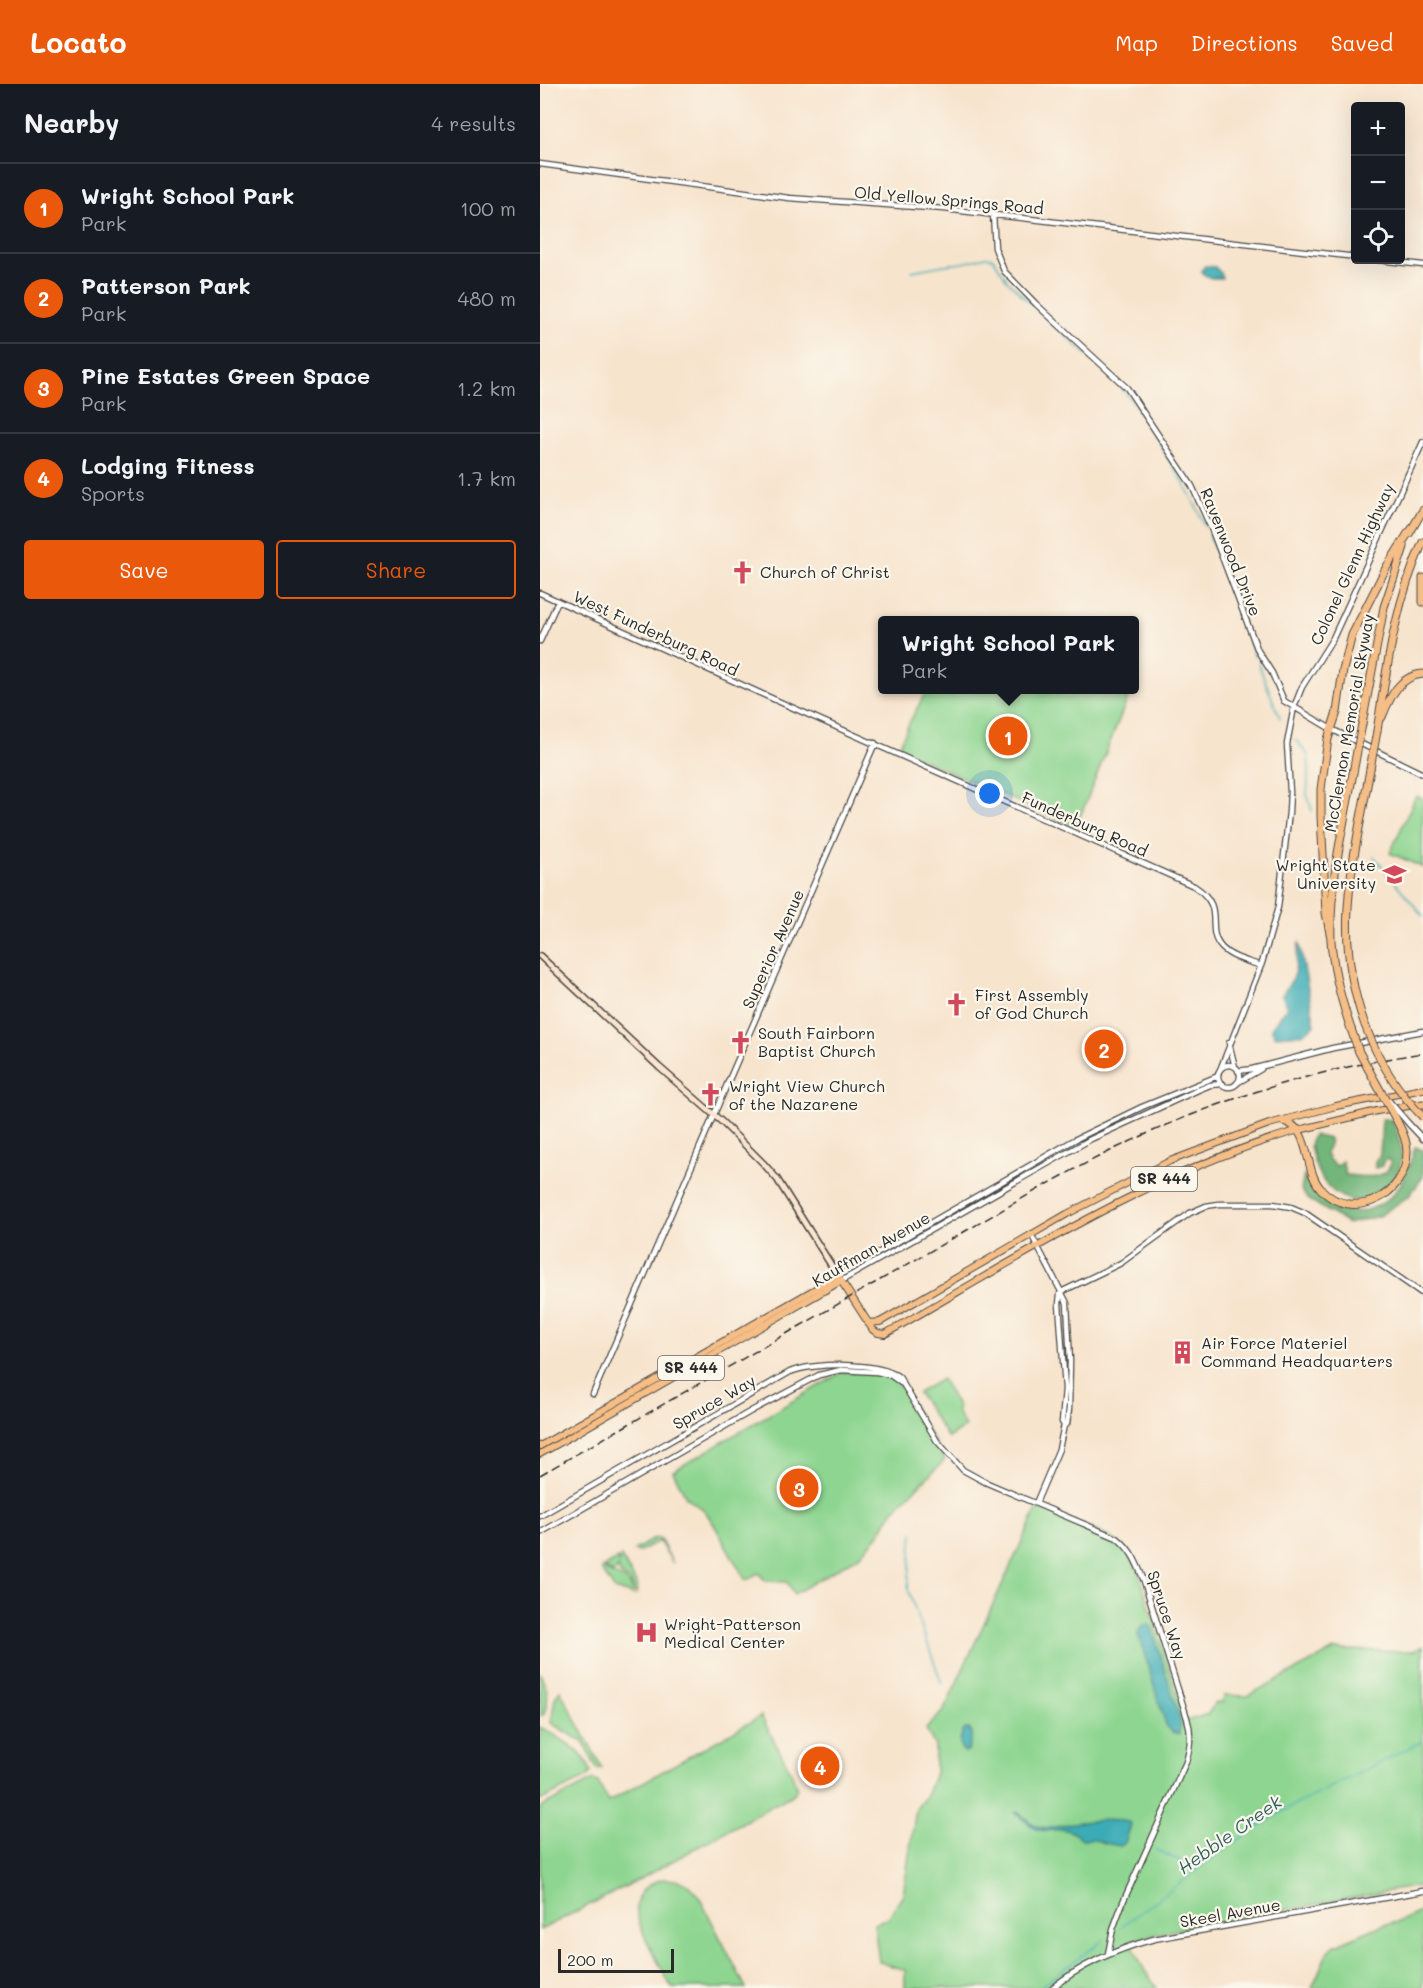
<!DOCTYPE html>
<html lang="en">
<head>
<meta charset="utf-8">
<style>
  body { margin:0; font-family:Mali,sans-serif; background:#20242c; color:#f1f3f6 }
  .controls { position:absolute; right:18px; top:18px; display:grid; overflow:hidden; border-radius:6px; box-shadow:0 6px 24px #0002 }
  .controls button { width:54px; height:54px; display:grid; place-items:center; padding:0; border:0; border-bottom:2px solid #363941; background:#171b24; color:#f1f3f6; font:30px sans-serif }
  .scale { position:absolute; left:18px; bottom:15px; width:116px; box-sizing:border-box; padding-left:6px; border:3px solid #2b2b2b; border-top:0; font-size:16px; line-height:21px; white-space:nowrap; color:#2b2b2b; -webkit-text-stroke:4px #fbf7ec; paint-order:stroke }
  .you { position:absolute; left:450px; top:710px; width:21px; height:21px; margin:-15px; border:4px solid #fff; border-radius:50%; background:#1a73e8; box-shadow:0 0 0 9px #1a73e833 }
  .badge { display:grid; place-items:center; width:39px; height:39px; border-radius:50%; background:#ea580c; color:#fff; font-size:20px; font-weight:700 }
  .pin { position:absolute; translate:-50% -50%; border:3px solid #fff; box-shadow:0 2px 6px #0006 }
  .popup { position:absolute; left:338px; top:532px; width:261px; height:78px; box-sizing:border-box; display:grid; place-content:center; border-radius:6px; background:#171b24; filter:drop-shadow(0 2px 4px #0005); font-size:20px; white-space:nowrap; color:#9ea1a6 }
  .popup b { font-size:22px; color:#f1f3f6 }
  .popup::after { content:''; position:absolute; left:50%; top:100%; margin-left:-12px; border:12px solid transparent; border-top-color:#171b24 }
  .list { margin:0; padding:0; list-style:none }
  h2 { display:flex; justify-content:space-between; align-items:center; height:78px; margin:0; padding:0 24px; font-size:26px }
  h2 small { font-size:20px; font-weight:400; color:#9ea1a6 }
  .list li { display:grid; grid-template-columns:39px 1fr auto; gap:18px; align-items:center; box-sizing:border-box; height:90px; padding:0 24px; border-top:2px solid #363941 }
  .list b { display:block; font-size:22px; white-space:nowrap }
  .list p { margin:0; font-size:20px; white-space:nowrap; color:#9ea1a6 }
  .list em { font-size:20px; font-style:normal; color:#9ea1a6 }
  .actions { display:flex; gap:12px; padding:18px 24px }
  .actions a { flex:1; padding:14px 0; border:2px solid #ea580c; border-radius:6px; text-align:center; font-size:21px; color:#ea580c }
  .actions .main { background:#ea580c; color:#fff }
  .icon { flex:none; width:33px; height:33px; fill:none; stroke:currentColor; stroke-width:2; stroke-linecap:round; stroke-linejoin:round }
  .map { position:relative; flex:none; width:883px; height:1904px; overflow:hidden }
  header { display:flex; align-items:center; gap:36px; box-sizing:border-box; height:84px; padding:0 30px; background:#ea580c; color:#fff }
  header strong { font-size:28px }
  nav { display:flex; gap:33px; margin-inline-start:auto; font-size:21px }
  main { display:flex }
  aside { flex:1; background:#171b24 }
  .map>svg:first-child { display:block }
  .green { fill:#8dd590; stroke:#5c805e; stroke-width:1.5 }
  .forest { fill:#72b67a; stroke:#4e7052; stroke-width:1.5 }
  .water { fill:#3aacb5; stroke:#326c70; stroke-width:1.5 }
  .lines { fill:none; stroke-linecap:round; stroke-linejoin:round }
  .stream { stroke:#3aacb5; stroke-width:1.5 }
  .tertiary-casing { stroke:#4a4743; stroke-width:7 }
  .secondary-casing { stroke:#4a4743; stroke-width:8 }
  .primary-casing { stroke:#4a4743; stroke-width:8 }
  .trunk-casing { stroke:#4a4743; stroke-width:8 }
  .motorway-casing { stroke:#4a4743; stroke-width:9 }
  .tertiary { stroke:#fff; stroke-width:4.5 }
  .secondary { stroke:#fbe5cf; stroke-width:5 }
  .primary { stroke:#f6be87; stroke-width:6 }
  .trunk { stroke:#f6be87; stroke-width:6 }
  .motorway { stroke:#f6be87; stroke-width:7 }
  .rail { stroke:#2b2b2b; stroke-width:1.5; stroke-dasharray:9 4.5; stroke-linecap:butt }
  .tertiary-bridge-casing { stroke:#4a4743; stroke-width:7; stroke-linecap:butt }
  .motorway-bridge-casing { stroke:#4a4743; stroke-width:9; stroke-linecap:butt }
  .tertiary-bridge { stroke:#fff; stroke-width:4.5 }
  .motorway-bridge { stroke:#f6be87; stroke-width:7 }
  .labels { text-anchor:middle; stroke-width:4.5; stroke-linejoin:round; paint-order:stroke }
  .shield { fill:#fbf7ec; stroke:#696865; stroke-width:1.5 }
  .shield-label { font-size:15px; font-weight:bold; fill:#2b2b2b }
  .street-label { font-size:16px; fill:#2b2b2b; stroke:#fbf7ec }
  .poi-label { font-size:16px; fill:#2b2b2b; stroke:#fbf7ec; text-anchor:start }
  .water-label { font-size:18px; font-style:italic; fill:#315f62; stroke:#fbf7ec }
</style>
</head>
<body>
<header>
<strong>Locato</strong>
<nav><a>Map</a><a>Directions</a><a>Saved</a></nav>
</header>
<main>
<aside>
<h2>Nearby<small>4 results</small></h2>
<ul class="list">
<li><span class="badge">1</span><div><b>Wright School Park</b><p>Park</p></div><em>100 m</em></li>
<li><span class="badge">2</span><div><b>Patterson Park</b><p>Park</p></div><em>480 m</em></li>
<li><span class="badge">3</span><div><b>Pine Estates Green Space</b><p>Park</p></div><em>1.2 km</em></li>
<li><span class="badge">4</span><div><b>Lodging Fitness</b><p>Sports</p></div><em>1.7 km</em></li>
</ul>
<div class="actions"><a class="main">Save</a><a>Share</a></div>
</aside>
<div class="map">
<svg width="883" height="1904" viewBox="0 0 883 1904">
  <rect width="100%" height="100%" fill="#fbf7ec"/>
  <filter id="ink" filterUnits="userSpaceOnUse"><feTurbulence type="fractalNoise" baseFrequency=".0167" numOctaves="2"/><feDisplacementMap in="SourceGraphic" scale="12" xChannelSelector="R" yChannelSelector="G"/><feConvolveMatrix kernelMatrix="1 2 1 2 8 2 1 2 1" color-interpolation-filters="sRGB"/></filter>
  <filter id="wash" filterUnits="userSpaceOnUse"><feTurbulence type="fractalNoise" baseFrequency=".008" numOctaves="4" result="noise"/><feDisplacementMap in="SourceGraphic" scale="24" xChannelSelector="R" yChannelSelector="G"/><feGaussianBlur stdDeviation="1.35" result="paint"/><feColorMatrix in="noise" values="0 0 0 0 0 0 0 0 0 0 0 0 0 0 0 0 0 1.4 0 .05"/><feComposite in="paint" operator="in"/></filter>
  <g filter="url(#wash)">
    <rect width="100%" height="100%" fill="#f7e4cd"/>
    <path class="green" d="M387 606H591L536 743 358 665 369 639Z
      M876 712 883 715 882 783 850 769Z
      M557 952 578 960 569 978 550 970Z
      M302 1288C324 1289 350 1286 364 1307L404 1374V1377L353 1427 339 1450 321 1471 254 1510 247 1498 226 1497 218 1489 206 1497 173 1439 164 1426 146 1413 133 1387Z
      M402 1295 418 1324 416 1326 425 1343 408 1354 378 1309Z
      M503 1425C523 1433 570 1449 584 1463 592 1472 595 1482 600 1492L646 1637 668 1630 675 1619 683 1618 684 1611 707 1612 794 1566 873 1567 883 1562V1801L626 1848 590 1857 605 1887 617 1904H365V1886L339 1878 334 1840 349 1833 363 1811 376 1725 387 1710 395 1689V1662L386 1645 404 1626 496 1427Z
      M115 1454 120 1455 133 1479 119 1457 99 1468 95 1467 96 1465Z
      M81 1473 98 1502 96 1510 90 1497 80 1490 78 1483 75 1488 72 1489 64 1483 78 1475 79 1479Z
      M63 1484C74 1496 90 1489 93 1511L74 1505 61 1485Z
      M0 1589C8 1604 10 1613 4 1630L1 1632Z
      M20 1606 62 1684 57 1685 43 1658 11 1639 15 1614Z
      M221 1632 251 1688 257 1704 254 1710 96 1797 0 1846V1724L53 1696 58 1698 68 1718Z
      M0 1643C19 1654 44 1665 51 1688L47 1693 0 1717Z
      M123 1795C137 1795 147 1798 157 1809L206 1904H132C125 1892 119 1879 112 1867 98 1839 81 1808 123 1795Z
      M883 1827V1904H772L788 1867 793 1862 842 1841 858 1838Z"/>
    <path class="forest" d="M842 1035 852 1036C857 1049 863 1062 861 1077 860 1085 854 1095 848 1101 820 1132 784 1112 774 1077 771 1067 768 1061 773 1051L789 1055 790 1058 785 1069 790 1077 797 1082 802 1077 806 1091C821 1092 846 1098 851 1079L847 1075 843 1077 842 1082 835 1084V1077L840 1071Z
      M875 1063 883 1066V1093L869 1112 839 1132 808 1140 768 1115 761 1106 764 1091C770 1100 776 1110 784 1117 806 1136 841 1128 857 1105 866 1093 871 1077 875 1063Z"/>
    <path class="water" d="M665 182 675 183 681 189 682 194H671L663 190 661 187Z
      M759 858 775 941 762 950 735 952 731 944 747 923 742 911 754 893Z
      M608 1540 612 1544 641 1638 639 1650 632 1648 626 1641 598 1550 601 1542Z
      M425 1645H429L432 1649 428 1667 425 1668C417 1663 420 1652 425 1645Z
      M477 1727C484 1733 491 1741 500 1743 511 1746 523 1741 533 1739 552 1736 571 1735 590 1738L591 1741 585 1759 580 1762 564 1759 553 1755H543L530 1747 522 1745 506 1747 496 1745 475 1729Z"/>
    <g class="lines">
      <path class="stream" d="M372 187 404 181 423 179 446 173 453 174 467 196 491 220
        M496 225 566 288
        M571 292C587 308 598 326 610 345 631 378 650 407 666 443
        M668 449 715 573
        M718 579 740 634
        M756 656 768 671 769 685 767 710 772 727
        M834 773 883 832
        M373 1449 368 1505 402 1600
        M615 1765 657 1785
        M582 1842 692 1760 741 1728 883 1657
        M499 1904 563 1856"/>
    </g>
  </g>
  <g filter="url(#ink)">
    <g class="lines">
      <defs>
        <path id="tertiary" d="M0 80 249 114 404 125 816 173
          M453 130 455 164 464 187 496 220 587 304 652 402 671 444 718 567 732 589 744 617 791 645 883 690
          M838 176 883 181
          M0 509 222 610 654 802C688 824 663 844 682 864 692 874 708 877 721 882
          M0 557 18 517
          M689 959 695 983
          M678 992a11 11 0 1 1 22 0a11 11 0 1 1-22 0Z
          M680 986 722 879 738 823 749 728 750 708 747 660 754 623 762 603 793 554 883 358
          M698 987 712 985 793 964 883 947
          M697 999 721 985
          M869 1040 883 1055
          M491 1150 527 1219 530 1277 529 1325 527 1340 524 1341 519 1365 496 1419
          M298 1192 536 1055 602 1023 678 992
          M301 1197 551 1055 658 1006 670 1001 683 1000
          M521 1208 581 1179 650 1129 666 1122 679 1120H733L751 1123 765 1129 883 1210
          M520 1210 519 1220 525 1305 522 1338 524 1341
          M53 1310 335 659
          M0 1432 250 1288C273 1278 340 1278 359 1293L397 1357 423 1386 445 1398 577 1454C592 1466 597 1479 604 1497L647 1634C652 1649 651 1662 646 1678L583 1818 573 1845 568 1870
          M0 1449 213 1326 279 1291 301 1286 337 1288 350 1291 361 1299
          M512 1904C542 1880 577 1865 614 1855L883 1807"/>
        <path id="secondary" d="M0 872 119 983 182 1038 223 1079 237 1095 298 1192"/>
        <path id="primary" d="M328 1239 340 1238 527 1130 630 1077 729 1040 796 1022 883 1005
          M0 1362 298 1192 333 1246 338 1249 345 1250C479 1174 609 1089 759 1046
          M0 1370 301 1197"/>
        <path id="trunk" d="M759 1046 837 1027 875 1021"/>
        <path id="motorway" d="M869 450 883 426
          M883 494V518
          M842 633C850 613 859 592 883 590
          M822 640 844 523 864 463
          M837 647C847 583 855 518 883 458
          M791 854 786 829 781 732V705L788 655 797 628 803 586 812 551 846 484 869 448
          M825 941C791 848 814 778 830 685
          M811 945C801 916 793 887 791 856 789 796 805 736 815 678
          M876 1021 883 1020
          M742 1037C772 1042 763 1086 781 1105 812 1139 867 1112 867 1068 867 1057 862 1047 857 1037"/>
      </defs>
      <use href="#tertiary" class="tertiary-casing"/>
      <use href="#secondary" class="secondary-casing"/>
      <use href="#primary" class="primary-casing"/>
      <use href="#trunk" class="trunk-casing"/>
      <use href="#motorway" class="motorway-casing"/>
      <use href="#tertiary" class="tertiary"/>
      <use href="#secondary" class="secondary"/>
      <use href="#primary" class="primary"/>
      <use href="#trunk" class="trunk"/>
      <use href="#motorway" class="motorway"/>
      <path class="rail" d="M0 1391 504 1102C629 1032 741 991 883 969"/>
      <defs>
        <path id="tertiary-bridge" d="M849 1017 869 1040"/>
        <path id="motorway-bridge" d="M815 678 822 640
          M830 685 837 647
          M825 941C838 976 857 1007 883 1033
          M811 945 819 968 857 1037"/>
      </defs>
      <use href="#tertiary-bridge" class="tertiary-bridge-casing"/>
      <use href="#motorway-bridge" class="motorway-bridge-casing"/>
      <use href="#tertiary-bridge" class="tertiary-bridge"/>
      <use href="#motorway-bridge" class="motorway-bridge"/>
    </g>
  </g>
  <defs>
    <symbol id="church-bare" viewBox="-9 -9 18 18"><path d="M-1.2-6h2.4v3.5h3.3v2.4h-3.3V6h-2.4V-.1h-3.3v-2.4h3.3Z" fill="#d1495b" stroke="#fbf7ec" stroke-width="2.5" paint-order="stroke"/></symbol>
    <symbol id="university-bare" viewBox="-9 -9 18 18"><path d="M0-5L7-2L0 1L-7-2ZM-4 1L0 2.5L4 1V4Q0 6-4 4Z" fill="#d1495b" stroke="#fbf7ec" stroke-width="2.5" paint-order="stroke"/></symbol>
    <symbol id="building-bare" viewBox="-9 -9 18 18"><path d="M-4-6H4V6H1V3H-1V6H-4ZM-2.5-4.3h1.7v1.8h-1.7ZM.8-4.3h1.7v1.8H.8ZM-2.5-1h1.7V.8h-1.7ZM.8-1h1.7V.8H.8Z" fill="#d1495b" stroke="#fbf7ec" stroke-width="2.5" paint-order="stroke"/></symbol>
    <symbol id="hospital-bare" viewBox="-9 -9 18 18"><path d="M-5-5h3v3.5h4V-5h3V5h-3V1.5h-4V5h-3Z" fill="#d1495b" stroke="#fbf7ec" stroke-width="2.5" paint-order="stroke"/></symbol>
  </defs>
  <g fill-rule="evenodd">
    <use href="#church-bare" x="186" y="472" width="33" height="33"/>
    <use href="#university-bare" x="838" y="774" width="33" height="33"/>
    <use href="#church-bare" x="400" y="904" width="33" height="33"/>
    <use href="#church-bare" x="184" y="942" width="33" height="33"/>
    <use href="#church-bare" x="154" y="994" width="33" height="33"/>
    <use href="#building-bare" x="626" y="1252" width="33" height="33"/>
    <use href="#hospital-bare" x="90" y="1532" width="33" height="33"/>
  </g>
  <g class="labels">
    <g class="shield">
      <rect x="591" y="1083" width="66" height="24" rx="4.5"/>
      <rect x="118" y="1272" width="66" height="24" rx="4.5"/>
    </g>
    <g class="shield-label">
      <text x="624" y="1100">SR 444</text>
      <text x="151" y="1289">SR 444</text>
    </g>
    <g class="street-label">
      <text transform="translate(409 116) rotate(5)" y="6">Old Yellow Springs Road</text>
      <text transform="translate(691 468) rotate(68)" y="6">Ravenwood Drive</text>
      <text transform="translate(812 480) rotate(-65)" y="6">Colonel Glenn Highway</text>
      <text transform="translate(116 549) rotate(25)" y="6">West Funderburg Road</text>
      <text transform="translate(809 639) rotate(-80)" y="6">McClernon Memorial Skyway</text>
      <text transform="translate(545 740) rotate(24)" y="6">Funderburg Road</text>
      <text transform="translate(233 865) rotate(-66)" y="6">Superior Avenue</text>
      <text transform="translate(331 1165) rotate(-30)" y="6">Kauffman Avenue</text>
      <text transform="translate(174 1318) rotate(-30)" y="6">Spruce Way</text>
      <text transform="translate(627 1531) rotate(72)" y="6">Spruce Way</text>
      <text transform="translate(690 1829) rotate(-10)" y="6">Skeel Avenue</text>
    </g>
    <g class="poi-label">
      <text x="220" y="494">Church of Christ</text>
      <text x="836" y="787" text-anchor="end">Wright State<tspan x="836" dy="18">University</tspan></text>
      <text x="435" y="917">First Assembly<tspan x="435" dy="18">of God Church</tspan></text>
      <text x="218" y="955">South Fairborn<tspan x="218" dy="18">Baptist Church</tspan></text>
      <text x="189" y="1008">Wright View Church<tspan x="189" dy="18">of the Nazarene</tspan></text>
      <text x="661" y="1265">Air Force Materiel<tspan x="661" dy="18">Command Headquarters</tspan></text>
      <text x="124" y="1546">Wright-Patterson<tspan x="124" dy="18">Medical Center</tspan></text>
    </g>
    <g class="water-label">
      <text transform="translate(690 1751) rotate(-35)" y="6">Hebble Creek</text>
    </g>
  </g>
</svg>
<div class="controls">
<button>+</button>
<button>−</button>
<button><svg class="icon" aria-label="locate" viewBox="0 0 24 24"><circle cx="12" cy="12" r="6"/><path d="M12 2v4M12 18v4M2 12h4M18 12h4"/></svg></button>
</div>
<div class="scale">200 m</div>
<div class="you"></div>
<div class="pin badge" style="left:468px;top:652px">1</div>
<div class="popup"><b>Wright School Park</b>Park</div>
<div class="pin badge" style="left:564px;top:965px">2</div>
<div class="pin badge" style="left:259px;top:1404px">3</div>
<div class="pin badge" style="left:280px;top:1682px">4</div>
</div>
</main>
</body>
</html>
